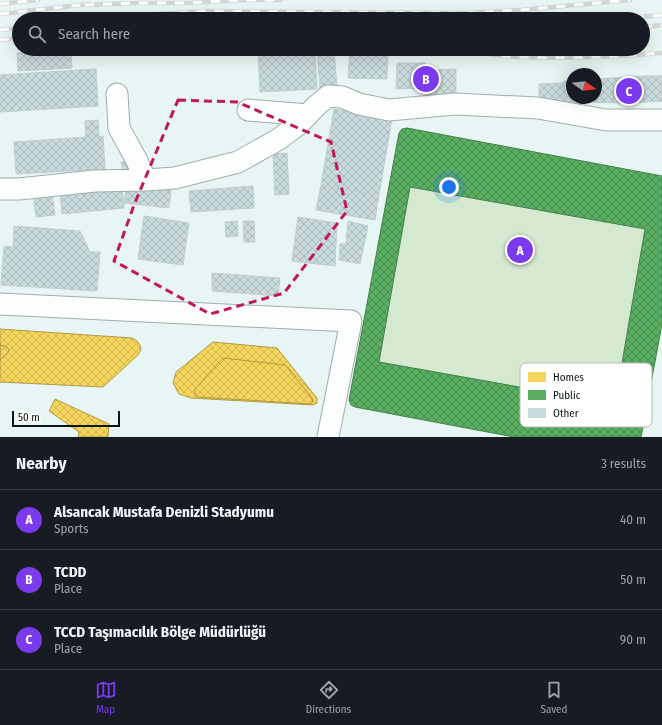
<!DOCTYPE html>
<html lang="en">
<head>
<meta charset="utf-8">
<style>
  body { margin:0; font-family:"Fira Sans Condensed",sans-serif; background:#20242c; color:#f1f3f6 }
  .compass { position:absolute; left:566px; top:68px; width:36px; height:36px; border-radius:50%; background:#171b24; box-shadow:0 4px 16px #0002; rotate:105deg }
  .scale { position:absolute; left:12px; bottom:10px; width:108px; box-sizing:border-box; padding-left:4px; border:2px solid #0b1514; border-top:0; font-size:11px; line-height:14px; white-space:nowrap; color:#0b1514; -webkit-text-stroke:3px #fff; paint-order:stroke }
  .you { position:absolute; left:449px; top:187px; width:14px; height:14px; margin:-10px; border:3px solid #fff; border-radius:50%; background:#1a73e8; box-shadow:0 0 0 6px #1a73e833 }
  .badge { display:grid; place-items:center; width:26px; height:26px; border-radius:50%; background:#7c3aed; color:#fff; font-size:13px; font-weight:700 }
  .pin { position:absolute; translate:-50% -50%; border:2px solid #fff; box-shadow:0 1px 4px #0006 }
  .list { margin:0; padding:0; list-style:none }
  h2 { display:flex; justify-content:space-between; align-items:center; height:52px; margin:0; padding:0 16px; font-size:17px }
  h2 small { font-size:13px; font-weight:400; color:#9ea1a6 }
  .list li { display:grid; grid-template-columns:26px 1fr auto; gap:12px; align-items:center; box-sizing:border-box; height:60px; padding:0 16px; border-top:1px solid #363941 }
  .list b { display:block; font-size:15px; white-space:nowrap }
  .list p { margin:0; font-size:13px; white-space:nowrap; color:#9ea1a6 }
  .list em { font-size:13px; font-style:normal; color:#9ea1a6 }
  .icon { flex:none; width:22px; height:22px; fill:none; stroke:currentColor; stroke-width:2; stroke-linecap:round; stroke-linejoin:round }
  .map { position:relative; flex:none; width:662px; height:437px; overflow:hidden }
  .search { position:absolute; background:#171b24; box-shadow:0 4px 16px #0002; left:12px; right:12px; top:12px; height:44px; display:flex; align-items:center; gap:10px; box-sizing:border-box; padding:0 14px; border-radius:22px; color:#9ea1a6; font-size:15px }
  .sheet { height:232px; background:#171b24 }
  nav { display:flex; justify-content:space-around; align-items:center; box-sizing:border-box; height:56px; border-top:1px solid #363941; background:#171b24; font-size:11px; color:#9ea1a6 }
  nav a { display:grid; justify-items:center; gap:2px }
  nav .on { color:#7c3aed }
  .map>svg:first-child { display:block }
  .green { fill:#d4e9d0 }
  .homes { fill:url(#homes-cross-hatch); stroke:#b09b46 }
  .public { fill:url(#public-cross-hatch); stroke:#42804a; fill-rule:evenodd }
  .building { fill:url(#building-cross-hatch); stroke:#c1cdcd }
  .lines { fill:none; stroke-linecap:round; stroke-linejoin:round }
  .minor-casing { stroke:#a1adab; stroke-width:23 }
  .minor { stroke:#fbfefd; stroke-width:21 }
  .rail-casing { stroke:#d3d7d6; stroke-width:4.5 }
  .rail { stroke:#fff; stroke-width:3; stroke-dasharray:9; stroke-linecap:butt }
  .marked { fill:none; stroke:#c2185b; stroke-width:3; stroke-dasharray:8 5; stroke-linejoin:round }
  .key { fill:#fff; stroke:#b6b9b8; stroke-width:1 }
  .key-label { font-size:11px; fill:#0b1514 }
</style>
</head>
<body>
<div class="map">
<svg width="662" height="437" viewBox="0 0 662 437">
  <defs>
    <pattern id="homes-cross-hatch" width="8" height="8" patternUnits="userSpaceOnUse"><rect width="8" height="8" fill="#f6d55c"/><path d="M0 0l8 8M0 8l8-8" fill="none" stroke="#d2b64f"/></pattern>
    <pattern id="public-cross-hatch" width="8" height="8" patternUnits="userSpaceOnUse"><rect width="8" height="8" fill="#5aae61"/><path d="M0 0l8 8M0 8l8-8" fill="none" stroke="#498c4f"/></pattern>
    <pattern id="building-cross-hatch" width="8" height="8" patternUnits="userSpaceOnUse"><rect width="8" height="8" fill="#c7dadc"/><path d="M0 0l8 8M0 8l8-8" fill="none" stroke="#aababc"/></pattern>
  </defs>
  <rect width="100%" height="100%" fill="#e7f6f4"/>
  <path class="green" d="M407 128 662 176V324L641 437H514L355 407 351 405 349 400 399 133 402 129Z"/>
  <path class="homes" d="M0 329 132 338 137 341 140 345 141 350 138 355 103 387 0 382Z
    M213 342 277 348 317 398V403L313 405 191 398 179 394 173 383 176 372Z
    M0 345 5 346 8 348 9 352 0 360Z
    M223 358 285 365 311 397 313 401 311 404 198 397 195 394V389Z
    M55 399 109 424 108 437H78L79 432 49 411Z"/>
  <path class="public" d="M407 128 662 176V324L641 437H514L355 407 351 405 349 400 399 133 402 129ZM410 187 645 229 615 404 379 362Z"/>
  <path class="building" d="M258 49H315L317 89 260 92Z
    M317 49H334L337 88 320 89Z
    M350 49 388 51 387 79 348 78Z
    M71 50 72 68 18 71 17 53Z
    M397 63H425V70L456 69V96H426L427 88 396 89Z
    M96 69 98 106 0 112V75Z
    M644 76H662V101L631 103 565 102 564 81H572V98H596V79Z
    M564 83 565 102 539 104V84Z
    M334 109 392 119 379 195 321 185Z
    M98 120 99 137 103 136 105 169 16 174 14 142 86 137 85 121Z
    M287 153 289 194 275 195 273 154Z
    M133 161 134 170 123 171 121 162Z
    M127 185 171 190 169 208 124 203Z
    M321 185 379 195 375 220 316 210Z
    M122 186 124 208 62 214 60 191Z
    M253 186 254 208 191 212 189 191Z
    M52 192 55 215 36 217 33 194Z
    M144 216 189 223 183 265 138 259Z
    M298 217 337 223 335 266 292 261Z
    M237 221 238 236 226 237 225 222Z
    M243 221H254L255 242H244Z
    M348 221 368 226 360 264 339 260 340 244H346Z
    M14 226 80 231 90 252H100L97 291 1 285 4 246 13 247Z
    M212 273 280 278 278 296 212 291Z"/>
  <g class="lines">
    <defs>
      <path id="minor" d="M117 94 119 128 136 159 146 180 175 178 238 162 279 139 299 124 316 106 328 96 342 97 359 104 389 110 455 104 538 108 606 120H662
        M248 110 308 115
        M0 189H19L95 181 146 180
        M0 304 351 321 328 437"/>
    </defs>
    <use href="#minor" class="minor-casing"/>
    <use href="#minor" class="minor"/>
    <defs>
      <path id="rail" d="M0 4 38 0
        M85 5 134 3H187L245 0H281
        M0 14 89 4
        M107 19 158 14 204 11 467 13 521 10 630 0
        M617 19 662 15
        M643 27 662 25
        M0 30 19 28
        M0 40 19 38
        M448 49C471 51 495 56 518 57 566 59 614 57 662 53"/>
    </defs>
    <use href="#rail" class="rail-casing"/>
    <use href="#rail" class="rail"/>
  </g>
  <path class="marked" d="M178 100 237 102 331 142 347 211 284 293 210 314 114 261 134 205Z"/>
  <rect x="520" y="363" width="132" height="64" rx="6" class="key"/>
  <rect x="528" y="372" width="18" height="10" fill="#f6d55c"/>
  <rect x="528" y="390" width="18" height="10" fill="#5aae61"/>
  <rect x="528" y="408" width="18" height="10" fill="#c7dadc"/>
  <g class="key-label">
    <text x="553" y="381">Homes</text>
    <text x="553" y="399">Public</text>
    <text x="553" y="417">Other</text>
  </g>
</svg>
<svg class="compass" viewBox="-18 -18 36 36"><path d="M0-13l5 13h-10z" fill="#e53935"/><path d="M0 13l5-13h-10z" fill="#9ea1a6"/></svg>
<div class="scale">50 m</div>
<div class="you"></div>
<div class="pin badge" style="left:520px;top:250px">A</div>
<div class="pin badge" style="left:426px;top:79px">B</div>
<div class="pin badge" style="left:629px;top:91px">C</div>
<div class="search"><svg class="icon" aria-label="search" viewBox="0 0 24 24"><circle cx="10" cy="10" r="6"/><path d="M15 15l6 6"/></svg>Search here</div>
</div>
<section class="sheet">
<h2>Nearby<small>3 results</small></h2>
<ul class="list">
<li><span class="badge">A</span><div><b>Alsancak Mustafa Denizli Stadyumu</b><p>Sports</p></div><em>40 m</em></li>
<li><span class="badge">B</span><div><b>TCDD</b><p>Place</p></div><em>50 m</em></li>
<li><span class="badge">C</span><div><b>TCCD Taşımacılık Bölge Müdürlüğü</b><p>Place</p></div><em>90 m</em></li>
</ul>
</section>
<nav>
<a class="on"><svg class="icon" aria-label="map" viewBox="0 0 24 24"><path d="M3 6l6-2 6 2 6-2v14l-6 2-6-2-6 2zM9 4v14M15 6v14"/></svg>Map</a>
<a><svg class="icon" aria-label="directions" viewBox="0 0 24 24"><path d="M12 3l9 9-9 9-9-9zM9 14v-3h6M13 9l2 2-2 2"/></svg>Directions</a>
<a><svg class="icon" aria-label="saved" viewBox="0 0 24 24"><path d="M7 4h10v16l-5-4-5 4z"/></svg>Saved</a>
</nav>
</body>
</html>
